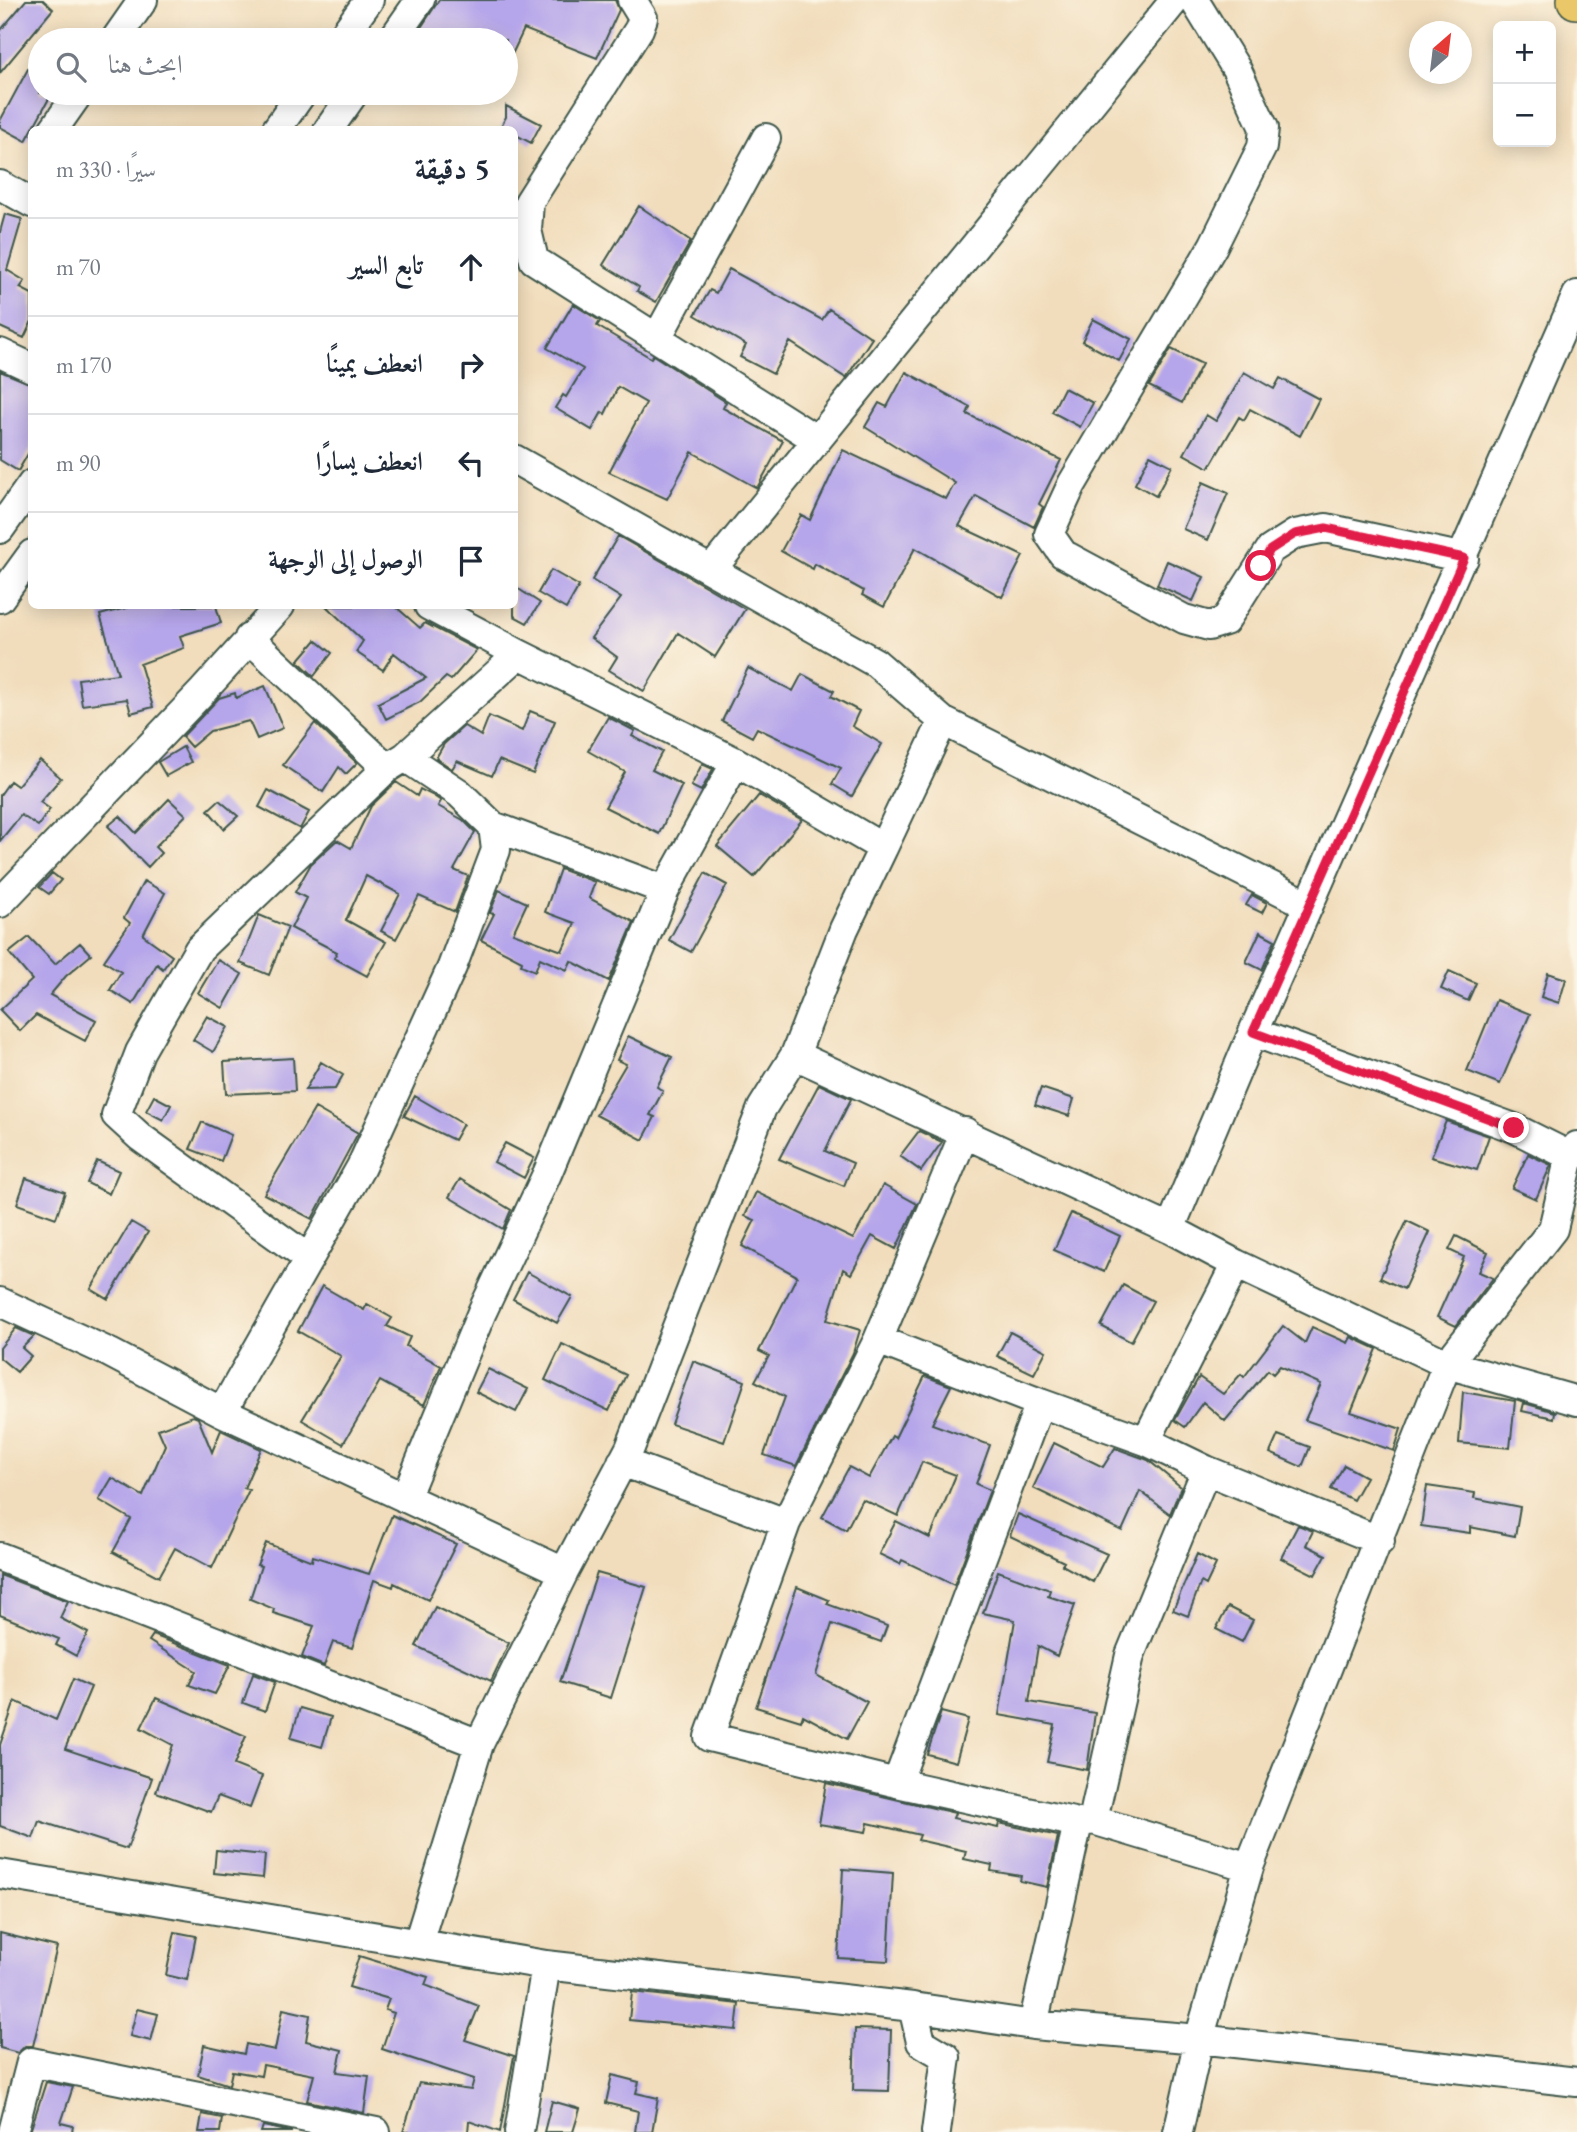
<!DOCTYPE html>
<html lang="ar">
<head>
<meta charset="utf-8">
<style>
  body { margin:0; font-family:"EB Garamond",Amiri,serif; background:#f6f6f7; color:#1f2937; direction:rtl }
  .controls { position:absolute; right:21px; top:21px; display:grid; overflow:hidden; border-radius:10px; box-shadow:0 4px 18px #0003 }
  .controls button { width:63px; height:63px; display:grid; place-items:center; padding:0; border:0; border-bottom:2px solid #e0e1e3; background:#fff; color:#1f2937; font:35px sans-serif }
  .compass { position:absolute; left:1409px; top:21px; width:63px; height:63px; border-radius:50%; background:#fff; box-shadow:0 4px 18px #0003; rotate:28deg }
  .stop { position:absolute; width:21px; height:21px; margin:-16px; border:5px solid #e11d48; border-radius:50%; background:#fff }
  .stop.end { background:#e11d48; border-color:#fff; box-shadow:0 2px 7px #0008 }
  .list { margin:0; padding:0; list-style:none }
  h2 { display:flex; justify-content:space-between; align-items:center; height:91px; margin:0; padding:0 28px; font-size:30px }
  h2 small { font-size:23px; font-weight:400; color:#747a83 }
  .list li { display:grid; grid-template-columns:46px 1fr auto; gap:21px; align-items:center; box-sizing:border-box; height:98px; padding:0 28px; border-top:2px solid #e0e1e3 }
  .list b { display:block; font-size:26px; white-space:nowrap }
  .list em { font-size:23px; font-style:normal; color:#747a83 }
  .icon { flex:none; width:38px; height:38px; fill:none; stroke:currentColor; stroke-width:2; stroke-linecap:round; stroke-linejoin:round }
  .map { position:relative; flex:none; width:1577px; height:2132px; overflow:hidden; direction:ltr }
  .search { position:absolute; background:#fff; box-shadow:0 4px 18px #0003; left:28px; top:28px; width:490px; height:77px; display:flex; align-items:center; gap:18px; box-sizing:border-box; padding:0 24px; border-radius:38px; color:#747a83; font-size:26px }
  .panel { position:absolute; background:#fff; box-shadow:0 4px 18px #0003; left:28px; top:126px; width:490px; height:483px; border-radius:10px; direction:rtl }
  .map>svg:first-child { display:block }
  .building { fill:#b5a5ea }
  .lines { fill:none; stroke-linecap:round; stroke-linejoin:round }
  .minor-casing { stroke:#3e5548; stroke-width:32 }
  .major-casing { stroke:#3e5548; stroke-width:40 }
  .minor { stroke:#fff; stroke-width:28 }
  .major { stroke:#eac769; stroke-width:37 }
  .route { stroke:#e11d48; stroke-width:9 }
</style>
</head>
<body>
<div class="map">
<svg width="1577" height="2132" viewBox="0 0 1577 2132">
  <rect width="100%" height="100%" fill="#fcf5e5"/>
  <filter id="ink" filterUnits="userSpaceOnUse"><feTurbulence type="fractalNoise" baseFrequency=".0143" numOctaves="2"/><feDisplacementMap in="SourceGraphic" scale="14" xChannelSelector="R" yChannelSelector="G"/><feConvolveMatrix kernelMatrix="1 2 1 2 8 2 1 2 1" color-interpolation-filters="sRGB"/></filter>
  <filter id="wash" filterUnits="userSpaceOnUse"><feTurbulence type="fractalNoise" baseFrequency=".00686" numOctaves="4" result="noise"/><feDisplacementMap in="SourceGraphic" scale="28" xChannelSelector="R" yChannelSelector="G"/><feGaussianBlur stdDeviation="1.57" result="paint"/><feColorMatrix in="noise" values="0 0 0 0 0 0 0 0 0 0 0 0 0 0 0 0 0 1.4 0 .05"/><feComposite in="paint" operator="in"/></filter>
  <g filter="url(#wash)">
    <rect width="100%" height="100%" fill="#f1ddbc"/>
    <g id="blocks">
      <path class="building" d="M26 0H43L53 9 0 73V31Z
        M439 0H615L619 10 597 58 524 29 506 67V40H413Z
        M29 67 40 73V93H52L26 141 0 127V121Z
        M506 106 541 124 531 143 514 134V130L501 126 506 117Z
        M639 206 691 241 656 302 637 291 639 287 603 265Z
        M5 214 22 219 7 270 25 281 20 288 32 294V321L24 338 0 327V232Z
        M729 269 822 320 829 309 872 338 846 378 790 342 773 374 740 357 746 345 695 315 710 290 716 293Z
        M573 304 600 321 597 326 651 358 653 355 726 402 723 408 783 441 757 488 692 452 667 499 609 472 646 403 618 387 605 414 602 412 592 430 555 408 563 395 566 397 583 369 547 348Z
        M1093 319 1131 339 1119 361 1082 341Z
        M1171 349 1202 364 1182 403 1149 386Z
        M0 371 32 384V447L18 471 0 460Z
        M906 372 970 407 967 414 1061 460 1039 504 1043 507 1034 527 976 496 959 526 1023 556 1002 597 915 548 884 607 862 595 864 591 815 564 813 569 781 551 801 515 810 520 843 450 946 499 955 483 865 427 879 403 887 407Z
        M1244 372 1274 389 1280 378 1319 399 1300 436 1250 409 1244 420 1239 417 1209 468 1184 454 1206 415 1216 421Z
        M1064 388 1093 403 1080 427 1052 412Z
        M1150 455 1172 466 1156 496 1135 484Z
        M1203 482 1228 493 1208 540 1183 529Z
        M618 536 745 609 715 657 678 633 644 691 609 670 617 657 591 638 621 598 592 580Z
        M1167 561 1204 577 1193 601 1157 585Z
        M551 570 579 586 566 609 538 593Z
        M514 586 540 603 527 623 514 616Z
        M133 606H216L221 623 180 636 184 648 140 664 153 707 131 713 127 699 82 705 78 679 118 674 100 615Z
        M326 606H395L420 628 425 623 477 650 451 680 446 677 420 702 386 719 378 703 426 678 394 653 383 670 356 652 363 641Z
        M316 640 332 653 314 676 298 661Z
        M748 668 793 691 802 674 834 691 831 696 859 711 852 726 882 744 852 796 832 784 841 768 757 728 752 737 722 721Z
        M265 686 283 728 257 739 249 721 210 731 191 747 182 737 219 698 235 693 236 698Z
        M530 711 555 721 533 774 499 760 492 776 457 761 452 769 436 758 444 744 464 726 481 736 489 716 522 731Z
        M608 717 635 731 632 736 662 752 652 770 682 785 659 834 605 807 625 772 588 751Z
        M315 723 357 763 346 774 339 767 323 792 283 765Z
        M183 747 191 762 166 776 158 762Z
        M40 760 61 778 40 802 50 809 38 826 21 815 0 841V795L10 781 17 786Z
        M702 764 713 769 701 791 691 786Z
        M396 782 417 796 420 789 432 795 441 801 438 806 463 820 475 832 454 870 468 876 455 912 419 896 396 939 381 931 400 894 366 876 346 920 386 942 367 976 334 958 337 952 291 928 306 898 295 892 311 864 337 840 351 848 371 806Z
        M268 790 309 812 300 829 259 807Z
        M759 795 802 820 754 877 717 846Z
        M169 799 186 815 155 847 161 853 148 867 108 826 120 816 136 833Z
        M219 800 238 816 224 829 208 810Z
        M560 869 595 882 589 898 634 922 609 981 571 961 567 970 540 958 535 971 521 965 522 961 481 940 494 914 490 913 499 890 527 903 513 933 562 951 575 923 545 912Z
        M52 873 61 880 49 894 39 887Z
        M705 873 727 885 691 952 669 940Z
        M144 881 165 893 143 935 172 956 163 969 157 964 133 1004 110 990 121 972 104 961 130 923 124 918Z
        M1252 895 1267 903 1262 913 1246 905Z
        M259 915 288 927 269 975 240 963Z
        M1260 932 1275 940 1262 970 1246 962Z
        M29 937 55 964 80 943 91 955 66 976 50 995 96 1020 85 1041 36 1015 20 1031 0 1010 32 980 9 953Z
        M218 960 242 974 223 1008 198 993Z
        M1449 971 1476 983 1468 1001 1441 989Z
        M1548 973 1566 979 1559 1003 1541 997Z
        M1496 1000 1530 1014 1500 1084 1467 1071Z
        M207 1016 228 1027 213 1052 193 1040Z
        M628 1036 672 1057 657 1087 663 1091 650 1115 655 1117 643 1140 596 1115 626 1064 617 1060Z
        M293 1058 295 1091 226 1094 224 1062Z
        M321 1062 343 1075 335 1089 305 1090Z
        M819 1084 851 1099 825 1151 853 1163 844 1186 779 1159Z
        M1041 1088 1074 1099 1069 1116 1035 1105Z
        M154 1096 171 1105 163 1120 146 1111Z
        M415 1096 463 1124 454 1140 404 1116Z
        M315 1108 358 1133 312 1219 264 1194Z
        M1446 1121 1489 1136 1477 1170 1431 1157Z
        M202 1122 231 1135 221 1161 190 1149Z
        M919 1131 942 1142 921 1171 900 1156Z
        M505 1143 534 1158 524 1178 494 1162Z
        M1528 1154 1551 1165 1536 1199 1512 1188Z
        M97 1161 119 1171 109 1194 87 1183Z
        M26 1178 65 1192 56 1218 17 1204Z
        M460 1179 511 1210 503 1229 449 1197Z
        M883 1185 917 1204 896 1249 872 1236 851 1274 843 1269 827 1320 860 1330 853 1353 796 1466 764 1455 785 1397 755 1381 769 1356 759 1351 797 1276 742 1246 755 1220 745 1216 756 1192 853 1239Z
        M1071 1213 1120 1236 1104 1272 1054 1250Z
        M1407 1221 1430 1232 1404 1289 1380 1278Z
        M131 1222 148 1232 108 1299 91 1289Z
        M1456 1236 1488 1252 1479 1272 1493 1278 1456 1326 1437 1317 1464 1257 1449 1250Z
        M527 1272 572 1297 557 1323 513 1299Z
        M1123 1285 1153 1301 1131 1342 1101 1326Z
        M322 1286 364 1310 367 1304 392 1318 387 1326 410 1337 406 1346 441 1366 424 1405 380 1381 343 1444 302 1420 341 1356 298 1331Z
        M1283 1326 1305 1343 1312 1327 1348 1343 1351 1337 1377 1349 1351 1412 1401 1429 1394 1451 1305 1420 1321 1384 1280 1366 1273 1374 1268 1370 1225 1421 1203 1402 1185 1427 1175 1420 1199 1377 1223 1394 1241 1374 1244 1377Z
        M16 1328 34 1336 22 1348 31 1356 17 1372 0 1358V1348Z
        M1010 1332 1046 1351 1034 1374 997 1356Z
        M562 1344 626 1375 609 1411 545 1380Z
        M693 1361 745 1381 724 1442 671 1424Z
        M488 1369 528 1389 516 1412 476 1392Z
        M925 1376 951 1386 932 1424 990 1445 976 1484 990 1490 954 1585 902 1560 900 1564 879 1554 896 1521 930 1538 956 1475 922 1462 898 1516 862 1499 846 1530 822 1517 849 1467 869 1478 892 1436 895 1438Z
        M1463 1392 1515 1401 1510 1448 1459 1443Z
        M1524 1403 1555 1412 1554 1418 1522 1411Z
        M193 1416 198 1418 212 1452 221 1430 261 1449 244 1488 249 1490 212 1568 175 1548 159 1577 113 1552 131 1519 99 1500 112 1478 143 1496 165 1445 158 1429Z
        M1278 1435 1310 1447 1302 1467 1270 1453Z
        M1054 1443 1103 1467 1115 1448 1148 1460 1181 1487 1170 1514 1140 1491 1122 1531 1033 1488Z
        M1344 1465 1366 1477 1353 1500 1331 1489Z
        M1427 1486 1475 1493 1474 1498 1520 1507 1515 1536 1470 1527V1533L1421 1526Z
        M1018 1514 1107 1554 1093 1582 1062 1565 1064 1562 1010 1536Z
        M392 1515 456 1544 428 1600 394 1583 393 1587 374 1580 352 1648 333 1642 324 1666 302 1657 314 1626 273 1613 274 1609 250 1599 261 1566 257 1565 266 1543 312 1561 313 1556 369 1574Z
        M1298 1525 1313 1531 1306 1545 1326 1555 1315 1575 1281 1558Z
        M1197 1554 1216 1564 1206 1585 1201 1582 1188 1616 1173 1610Z
        M998 1571 1050 1590 1048 1596 1075 1605 1057 1656 1038 1646 1029 1702 1095 1713 1087 1770 1047 1762 1055 1725 999 1715 1015 1620 983 1613Z
        M597 1573 646 1587 611 1698 560 1682Z
        M0 1575 68 1601 60 1618 88 1633 76 1656 56 1645 59 1639 0 1615Z
        M797 1587 829 1600 827 1604 887 1626 881 1642 832 1624 816 1675 867 1702 847 1739 803 1715 801 1721 756 1707Z
        M435 1607 509 1643 491 1681 416 1646Z
        M1228 1607 1253 1620 1242 1642 1216 1629Z
        M153 1635 230 1665 215 1694 189 1685 196 1671 149 1641Z
        M253 1674 275 1682 265 1711 243 1703Z
        M73 1679 91 1687 65 1749 152 1778 127 1849 39 1821 33 1838 0 1826V1745L15 1701 56 1720Z
        M156 1698 246 1736 234 1765 262 1776 250 1808 218 1796 211 1812 156 1792 173 1745 141 1728Z
        M300 1708 331 1717 322 1747 291 1738Z
        M941 1712 968 1719 956 1762 927 1754Z
        M826 1783 955 1813 953 1818 998 1828 999 1823 1058 1836 1047 1887 1020 1881 1021 1876 991 1871 992 1865 964 1859 966 1851 918 1840 920 1835 868 1823 866 1832 819 1824Z
        M216 1850 265 1855 263 1878 214 1873Z
        M843 1869 893 1873 888 1961 838 1958Z
        M175 1932 196 1936 187 1980 166 1975Z
        M0 1933 57 1947 33 2046H25L18 2053 0 2048Z
        M359 1956 428 1977 425 1985 479 2006 465 2040 514 2056 500 2132 469 2121 468 2132H403L419 2083 471 2090 474 2079 382 2049 394 2013 385 2010 389 1999 349 1987Z
        M632 1992 739 2004 736 2030 629 2020Z
        M137 2009 158 2014 151 2041 130 2036Z
        M283 2009 310 2015 306 2041 342 2050 337 2072 369 2076 364 2113 307 2101 314 2075 263 2065 261 2076 232 2071 229 2085 198 2075 204 2045 244 2054 246 2044 275 2050Z
        M855 2029 891 2030 889 2091 853 2090Z
        M612 2075 639 2082 636 2093 658 2098 652 2132H635L638 2111 606 2103Z
        M46 2082 73 2087 61 2123 73 2126 72 2132H30Z
        M552 2101 580 2109 573 2132H544Z
        M202 2114 222 2118 220 2132H199Z
        M263 2126 292 2132H261Z"/>
    </g>
  </g>
  <g filter="url(#ink)">
    <use href="#blocks" fill-opacity="0" stroke="#3e5548" stroke-width="2"/>
    <g class="lines">
      <defs>
        <path id="minor" d="M632 0 643 18 639 29 529 202 527 230 534 260 817 440
          M1194 0 1237 70 1264 128 1262 147 1213 246 1072 484 1049 534 1063 554 1184 619 1209 626 1225 621 1270 550 1295 534 1326 528 1464 558
          M115 40 143 0
          M340 40 369 0
          M392 40 420 0
          M53 130 79 93
          M276 130 302 93
          M328 130 354 93
          M0 185 32 203
          M657 338 766 138
          M0 353 32 368
          M514 459 876 663 943 721 883 848
          M0 529 32 484
          M712 569 1175 0
          M0 598 32 554
          M249 638 387 768
          M943 721 1309 905
          M493 826 665 890 736 762 519 654
          M0 903 203 691 280 606
          M1253 1032 1514 1128 1570 1156 1577 1146
          M795 1055 1170 1229 1236 1264 1146 1441
          M1570 1156 1553 1229 1447 1364 1577 1401
          M1170 1229 1253 1032 1577 295
          M309 1259 140 1137 116 1115 140 1052 199 949 387 768 405 757
          M0 1302 110 1353 222 1412 361 1167 452 967 496 850 493 826 459 793 405 757 519 654 429 606
          M878 1340 965 1132
          M222 1412 564 1572 630 1448 762 1108 795 1055 844 929 883 848 736 762
          M622 1462 786 1523 878 1340 1040 1403
          M1206 1470 1380 1541
          M405 1498 482 1312 547 1174 665 890
          M786 1523 709 1737 897 1783
          M0 1557 479 1744 418 1943
          M479 1744 564 1572
          M1093 1820 1249 1867
          M0 1874 546 1965 913 2007 1033 2025 1199 2039 1577 2082
          M913 2007 921 2042 946 2057 936 2132
          M1033 2025 1078 1823 1093 1820 1130 1655 1206 1470 1146 1441 1040 1403 897 1783 1078 1823
          M13 2132 31 2062 376 2132
          M519 2132 546 1965
          M1178 2132 1199 2039 1249 1867 1447 1364 1236 1264"/>
        <path id="major" d="M1576 0H1577"/>
      </defs>
      <use href="#minor" class="minor-casing"/>
      <use href="#major" class="major-casing"/>
      <use href="#minor" class="minor"/>
      <use href="#major" class="major"/>
    </g>
  </g>
  <g class="lines" filter="url(#ink)">
    <path class="route" d="M1261 566 1270 550 1295 534 1326 528 1464 558 1253 1032 1514 1128"/>
  </g>
</svg>
<div class="controls">
<button>+</button>
<button>−</button>
</div>
<svg class="compass" viewBox="-18 -18 36 36"><path d="M0-13l5 13h-10z" fill="#e53935"/><path d="M0 13l5-13h-10z" fill="#747a83"/></svg>
<div class="stop" style="left:1261px;top:566px"></div>
<div class="stop end" style="left:1514px;top:1128px"></div>
<div class="search"><svg class="icon" aria-label="search" viewBox="0 0 24 24"><circle cx="10" cy="10" r="6"/><path d="M15 15l6 6"/></svg>ابحث هنا</div>
<section class="panel">
<h2>5 دقيقة<small>سيرًا · 330 m</small></h2>
<ul class="list">
<li><svg class="icon" aria-label="ahead" viewBox="0 0 24 24"><path d="M12 20V5M6 11l6-6 6 6"/></svg><div><b>تابع السير</b></div><em>70 m</em></li>
<li><svg class="icon" aria-label="right" viewBox="0 0 24 24"><path d="M7 20v-9h11M14 6l5 5-5 5"/></svg><div><b>انعطف يمينًا</b></div><em>170 m</em></li>
<li><svg class="icon" aria-label="left" viewBox="0 0 24 24"><path d="M17 20v-9H6M10 6l-5 5 5 5"/></svg><div><b>انعطف يسارًا</b></div><em>90 m</em></li>
<li><svg class="icon" aria-label="arrive" viewBox="0 0 24 24"><path d="M6 21V4h12l-3 4 3 4H6"/></svg><div><b>الوصول إلى الوجهة</b></div></li>
</ul>
</section>
</div>
</body>
</html>
